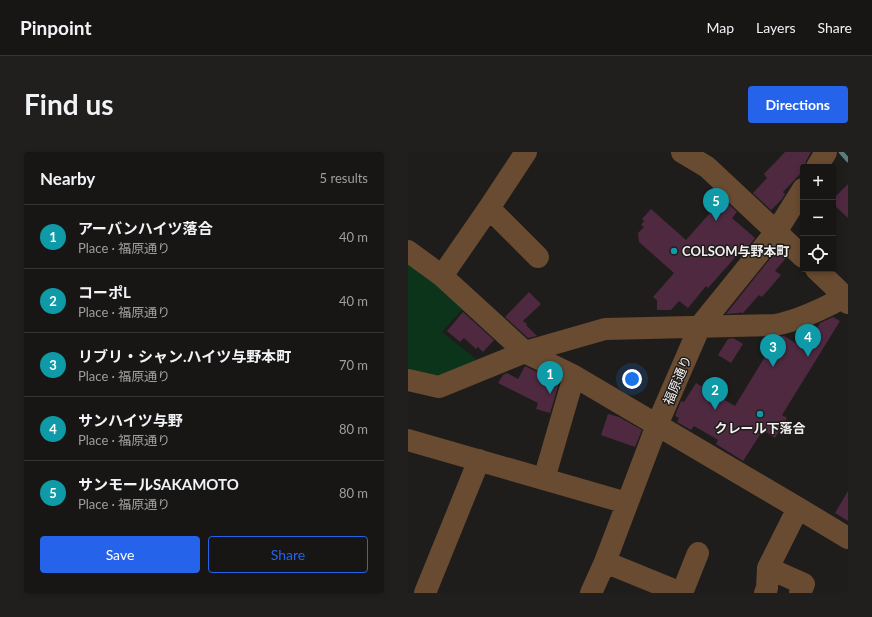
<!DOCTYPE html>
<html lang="en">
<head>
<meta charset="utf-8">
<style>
  body { margin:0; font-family:Lato,"Noto Sans JP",sans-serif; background:#201f1d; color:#f1f3f6 }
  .controls { position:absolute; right:12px; top:12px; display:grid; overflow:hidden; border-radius:4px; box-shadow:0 2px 6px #0003 }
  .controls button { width:36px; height:36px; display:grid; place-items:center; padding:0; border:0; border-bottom:1px solid #363534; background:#171614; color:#f1f3f6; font:20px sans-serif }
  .you { position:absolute; left:224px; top:227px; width:14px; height:14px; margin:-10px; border:3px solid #fff; border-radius:50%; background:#1a73e8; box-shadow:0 0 0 6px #1a73e833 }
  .badge { display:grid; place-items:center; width:26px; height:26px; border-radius:50%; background:#2563eb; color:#fff; font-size:13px; font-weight:700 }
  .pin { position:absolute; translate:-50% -33px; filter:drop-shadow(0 1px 2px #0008) }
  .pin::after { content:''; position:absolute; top:21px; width:14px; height:12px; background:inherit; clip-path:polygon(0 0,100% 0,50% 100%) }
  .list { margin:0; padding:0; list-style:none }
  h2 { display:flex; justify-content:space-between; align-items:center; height:52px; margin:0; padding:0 16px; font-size:17px }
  h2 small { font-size:13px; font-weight:400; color:#9e9fa0 }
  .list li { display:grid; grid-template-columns:26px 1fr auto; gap:12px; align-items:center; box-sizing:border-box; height:64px; padding:0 16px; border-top:1px solid #363534 }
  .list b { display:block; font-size:15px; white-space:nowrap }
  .list p { margin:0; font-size:13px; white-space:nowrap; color:#9e9fa0 }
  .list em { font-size:13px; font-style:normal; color:#9e9fa0 }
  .actions { display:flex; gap:8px; padding:12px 16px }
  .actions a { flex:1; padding:9px 0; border:1px solid #2563eb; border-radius:4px; text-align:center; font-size:14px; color:#2563eb }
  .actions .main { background:#2563eb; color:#fff }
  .icon { flex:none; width:22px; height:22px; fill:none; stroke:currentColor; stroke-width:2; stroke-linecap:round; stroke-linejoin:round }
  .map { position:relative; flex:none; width:440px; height:441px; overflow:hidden; border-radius:4px }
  header { display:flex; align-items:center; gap:24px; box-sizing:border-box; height:56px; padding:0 20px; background:#171614; border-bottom:1px solid #363534 }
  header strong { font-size:19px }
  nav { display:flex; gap:22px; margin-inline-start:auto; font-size:14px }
  .intro { display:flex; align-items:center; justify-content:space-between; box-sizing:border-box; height:96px; padding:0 24px }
  h1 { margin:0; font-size:28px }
  .button { padding:10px 18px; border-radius:4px; background:#2563eb; color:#fff; font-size:14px; font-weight:700 }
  main { display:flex; gap:24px; padding:0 24px }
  aside { flex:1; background:#171614; border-radius:4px; box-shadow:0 2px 6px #0003 }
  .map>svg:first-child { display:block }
  .green { fill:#0b341a }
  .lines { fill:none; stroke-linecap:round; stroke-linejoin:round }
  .stream { stroke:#5a7c7d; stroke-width:4.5 }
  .building { fill:#4f2940 }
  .minor { stroke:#694b31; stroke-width:22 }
  .culture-dot { fill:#0f9aa8; stroke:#1f1d1b; stroke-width:1.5 }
  .labels { text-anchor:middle; stroke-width:3; stroke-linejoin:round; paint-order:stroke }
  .poi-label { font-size:13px; font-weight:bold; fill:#f1f0ee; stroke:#1f1d1b; text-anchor:start }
  .street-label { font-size:13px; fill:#f1f0ee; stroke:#1f1d1b }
</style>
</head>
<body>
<header>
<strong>Pinpoint</strong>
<nav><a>Map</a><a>Layers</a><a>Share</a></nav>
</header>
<div class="intro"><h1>Find us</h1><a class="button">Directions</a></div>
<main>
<aside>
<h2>Nearby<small>5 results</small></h2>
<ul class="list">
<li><span class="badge" style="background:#0f9aa8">1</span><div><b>アーバンハイツ落合</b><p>Place · 福原通り</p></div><em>40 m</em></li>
<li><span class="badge" style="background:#0f9aa8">2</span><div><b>コーポL</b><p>Place · 福原通り</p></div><em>40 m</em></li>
<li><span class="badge" style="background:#0f9aa8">3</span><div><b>リブリ・シャン.ハイツ与野本町</b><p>Place · 福原通り</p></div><em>70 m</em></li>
<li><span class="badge" style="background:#0f9aa8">4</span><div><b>サンハイツ与野</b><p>Place · 福原通り</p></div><em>80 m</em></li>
<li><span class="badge" style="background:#0f9aa8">5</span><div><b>サンモールSAKAMOTO</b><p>Place · 福原通り</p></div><em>80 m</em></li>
</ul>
<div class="actions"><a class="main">Save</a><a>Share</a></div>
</aside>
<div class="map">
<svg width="440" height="441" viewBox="0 0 440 441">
  <rect width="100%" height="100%" fill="#1f1d1b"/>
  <path class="green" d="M0 105 57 154 34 180 69 208 30 228 0 222Z"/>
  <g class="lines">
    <path class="stream" d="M433 0 440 8"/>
  </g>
  <path class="building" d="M377 0H403L398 9 397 15H395L394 20 375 40 377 42 374 47 363 58 345 41 359 26 356 22Z
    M440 32V66L425 52V47Z
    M314 46 329 60 324 66 347 86 336 100 333 103 331 101 300 136 298 134 280 156 271 149 263 158H249V148L245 145 266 121 231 90 230 81 236 75 233 73 236 69 234 67 243 57 278 88 302 61 299 59 307 49 310 51Z
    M369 98 378 106 367 119 373 123 354 145 351 143 335 161H333L332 160 331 161 318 162Z
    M121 140 133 152 115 169 119 172 118 173 129 184 120 186 97 165Z
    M55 160 86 188 75 200 70 195 68 197 56 186 52 190 39 179Z
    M425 165 432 169 374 263 379 266 367 286 355 278 335 309 308 292 310 288 286 274 283 278 269 270 271 266 267 264 273 249 276 250 288 231 327 254 369 185 376 184 397 197 412 171Z
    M325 186 335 192 323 211 310 203 320 187Z
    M117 214 151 231 142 261 128 257 130 251 90 231 95 223 99 221 110 227Z
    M200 262 211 265 234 278 227 295 193 283Z
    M440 339V369L427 361Z"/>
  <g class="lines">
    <path class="minor" d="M274 0 299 15 395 105
      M409 15 418 0
      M81 56 130 105
      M0 99 34 124 117 200 166 224 390 356 440 386
      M408 117 430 138 440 151
      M34 124 81 56 118 0
      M0 228 31 235 117 200 197 177 367 173C393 168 417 156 440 143
      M0 288 219 351
      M136 327 166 224
      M197 410 273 441
      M360 416 396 432 392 441
      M17 441 71 308
      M183 441 197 410 249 273 292 174 368 80 395 37
      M274 441 290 401
      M357 441 359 436 360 416 390 356"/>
  </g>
  <g class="culture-dot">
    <circle cx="266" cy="99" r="4"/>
    <circle cx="352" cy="262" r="4"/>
  </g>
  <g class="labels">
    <g class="poi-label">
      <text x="274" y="104">COLSOM与野本町</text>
      <text x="352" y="281" text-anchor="middle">クレール下落合</text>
    </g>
    <g class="street-label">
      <text transform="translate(269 228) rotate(-67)" y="5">福原通り</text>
    </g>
  </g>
</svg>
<div class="controls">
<button>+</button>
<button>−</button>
<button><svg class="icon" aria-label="locate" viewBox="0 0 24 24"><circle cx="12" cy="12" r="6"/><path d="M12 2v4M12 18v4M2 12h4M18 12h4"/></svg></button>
</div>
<div class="you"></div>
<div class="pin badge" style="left:142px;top:242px;background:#0f9aa8">1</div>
<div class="pin badge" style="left:307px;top:258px;background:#0f9aa8">2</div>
<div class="pin badge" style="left:365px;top:215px;background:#0f9aa8">3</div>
<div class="pin badge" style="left:400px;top:205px;background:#0f9aa8">4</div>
<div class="pin badge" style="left:308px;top:69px;background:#0f9aa8">5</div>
</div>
</main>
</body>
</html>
